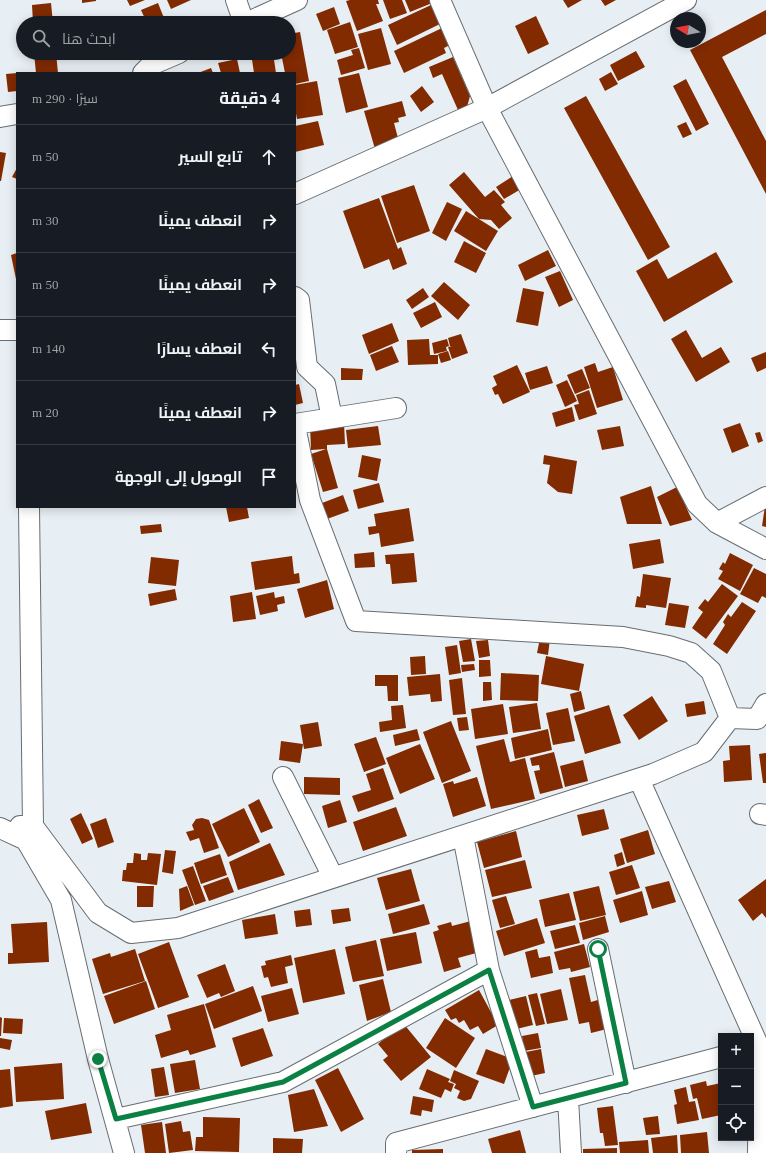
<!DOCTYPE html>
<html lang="ar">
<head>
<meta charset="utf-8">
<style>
  body { margin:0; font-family:"Times New Roman",Cairo,serif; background:#242831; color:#f1f3f6; direction:rtl }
  .controls { position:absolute; right:12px; bottom:12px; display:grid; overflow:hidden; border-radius:0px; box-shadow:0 2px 10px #0003 }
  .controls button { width:36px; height:36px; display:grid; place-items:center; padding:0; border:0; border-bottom:1px solid #363941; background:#171b24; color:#f1f3f6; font:20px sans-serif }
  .compass { position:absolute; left:670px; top:12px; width:36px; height:36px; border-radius:50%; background:#171b24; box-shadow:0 2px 10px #0003; rotate:280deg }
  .stop { position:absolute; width:12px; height:12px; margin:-9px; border:3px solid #0b8043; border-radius:50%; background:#fff }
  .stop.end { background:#0b8043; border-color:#fff; box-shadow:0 1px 4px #0008 }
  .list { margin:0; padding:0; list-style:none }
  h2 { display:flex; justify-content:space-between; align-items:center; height:52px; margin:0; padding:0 16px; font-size:17px }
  h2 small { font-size:13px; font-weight:400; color:#9ea1a6 }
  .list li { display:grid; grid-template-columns:26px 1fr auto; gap:12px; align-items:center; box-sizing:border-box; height:64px; padding:0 16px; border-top:1px solid #363941 }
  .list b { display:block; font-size:15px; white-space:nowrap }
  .list em { font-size:13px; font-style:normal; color:#9ea1a6 }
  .icon { flex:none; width:22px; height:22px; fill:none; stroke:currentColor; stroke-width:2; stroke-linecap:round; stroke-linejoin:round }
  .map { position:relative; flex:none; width:766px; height:1153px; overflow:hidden; direction:ltr }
  .search { position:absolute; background:#171b24; box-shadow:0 2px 10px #0003; left:16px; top:16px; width:280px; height:44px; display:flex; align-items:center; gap:10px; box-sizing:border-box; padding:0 14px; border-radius:22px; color:#9ea1a6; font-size:15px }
  .panel { position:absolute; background:#171b24; box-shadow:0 2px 10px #0003; left:16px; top:72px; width:280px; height:436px; border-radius:0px; direction:rtl }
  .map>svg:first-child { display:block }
  .building { fill:#822a00 }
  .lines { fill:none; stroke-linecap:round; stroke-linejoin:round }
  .minor-casing { stroke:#676d71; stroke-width:22 }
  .minor { stroke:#fff; stroke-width:20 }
  .route { stroke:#0b8043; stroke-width:5 }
</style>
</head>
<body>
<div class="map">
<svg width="766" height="1153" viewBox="0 0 766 1153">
  <rect width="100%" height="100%" fill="#e8eff4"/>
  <path class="building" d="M82 0H96V1L82 3Z
    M127 0H145L130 6Z
    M167 0H191L171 9Z
    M350 0H378L379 4H376L383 21 357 31 346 1Z
    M383 0H402L407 13 390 19Z
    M405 0H436L437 1 410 12Z
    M563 0H582L568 8Z
    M601 0H616L605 6Z
    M51 3 53 23H33L32 5Z
    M158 3 166 23H147L141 10Z
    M431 5 440 24 397 45 388 25Z
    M334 7 340 24 323 31 316 14Z
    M766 10V34L722 57 766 141V194L690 50Z
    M536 16 549 44 528 54 515 26Z
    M350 22 358 47 335 54 327 30Z
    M381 28 391 64 368 70 358 34Z
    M442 28 450 45 444 48 446 53 404 73 394 51Z
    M300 32 309 81 295 84V73H285L281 53H289V34Z
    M359 48 365 68 341 75 337 60 353 55 351 50Z
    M636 51 645 67 618 81 610 65Z
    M34 53H56L58 73H36Z
    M251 53H273L276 73H254Z
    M453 57 470 96 467 107 458 110 442 74 433 78 429 67Z
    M237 59 240 73H221L218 63Z
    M211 68 213 73H198Z
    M611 72 618 84 605 91 599 79Z
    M17 73V91L8 92 6 74Z
    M359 73 368 107 346 113 338 78Z
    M686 79 709 124 696 131 673 86Z
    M317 81 323 115 297 119 295 108V85Z
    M422 86 434 102 421 112 410 96Z
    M586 96 670 247 648 260 564 108Z
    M402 101 406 116 398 118 399 122 394 123 399 142 375 149 364 111Z
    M318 121 324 145 295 152V126Z
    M686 122 692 134 683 138 677 126Z
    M0 152 6 153 1 181H0Z
    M17 168V179L12 177Z
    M464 172 485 197 494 190 505 202 501 205 512 218 499 229 491 220 479 219 449 185Z
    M513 176 521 189 504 199 496 187Z
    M414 185 430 231 397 243 381 196Z
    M379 198 398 249 401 247 407 264 393 270 389 259 364 269 343 211Z
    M447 202 462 209 446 241 432 233Z
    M466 211 498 231 486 251 454 231Z
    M464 241 486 253 476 273 454 262Z
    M548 250 556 266 525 281 518 265Z
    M716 252 733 282 664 322 636 271 657 259 668 279Z
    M17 253V279H16L11 255Z
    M560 271 573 300 559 307 545 277Z
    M444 282 470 305 458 320 431 296Z
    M423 288 429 297 412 309 406 300Z
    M523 288 544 292 538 326 516 322Z
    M435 302 442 317 421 328 413 313Z
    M392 323 399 341 369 354 362 335Z
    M686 330 702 358 721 347 730 362 696 382 671 339Z
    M461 334 468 353 452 359 448 347 452 346H450L448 338Z
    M429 339 430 355H438V364L408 365 407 340Z
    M447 339 449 346 446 347 447 351 434 354 432 343Z
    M392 346 399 362 376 371 370 355Z
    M448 351 451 360 441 363 438 354Z
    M766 352V368L757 372 751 358Z
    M595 363 598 372 613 367 623 400 597 408 584 367Z
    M517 365 530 392 503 404 498 394 495 395 492 388 497 385 493 376Z
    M547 366 553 383 530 390 525 373Z
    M341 368 363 369 362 380H341Z
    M582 369 590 388 575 394 567 375Z
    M567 380 577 401 565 407 556 385Z
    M299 384 303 403 295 405V385Z
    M589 390 597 414 579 420 574 405 579 404 576 395Z
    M572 407 575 421 556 427 552 413Z
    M344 423 345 444 327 445V449L338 488 323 492 311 454 326 449 311 450 310 425Z
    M740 423 749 446 732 453 723 429Z
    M378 426 381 445 348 448 346 430Z
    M620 426 624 446 602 450 597 430Z
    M760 432 763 441 758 443 755 433Z
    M362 455 381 459 377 481 358 477Z
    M544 455 577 461 572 494 558 492 547 483 550 465 543 464Z
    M379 483 384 502 358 509 353 490Z
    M651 486 662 524H627L620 497Z
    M677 487 692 520 670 526 657 497Z
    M343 495 349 511 327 519 322 503Z
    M765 506H766V527L762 526Z
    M226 507H247L249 518 229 522Z
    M409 508 414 541 381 547 379 533 369 535 368 527 376 526 374 514Z
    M161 524 162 532 141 534 140 526Z
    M660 539 664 563 633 569 629 544Z
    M374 552 375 567 355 568 354 554Z
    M414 553 417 582 392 584 390 564H386L385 555Z
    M730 553 753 565 740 591 718 579 723 571 719 569 723 562 725 564Z
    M292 556 294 574 299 573 300 583 255 590 251 562Z
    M151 557 179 560 176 586 148 583Z
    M754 568 766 574V598L762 596 758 603 740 594Z
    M643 574 671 578 666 608 646 605V608L635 607 637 596 640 597Z
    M327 580 334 609 305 618 297 589Z
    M722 584 738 596 706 639 692 628 703 612 698 608 705 599 708 602Z
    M175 589 177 600 150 606 148 594Z
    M252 592 256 619 233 622 230 596Z
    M274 592 275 598 284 596 285 603 277 605 278 611 260 615 256 596Z
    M742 602 756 611 727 654 713 644 725 625 723 622 728 614 731 617Z
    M669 603 689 606 685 628 665 625Z
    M540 638 550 639 548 655 537 653Z
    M471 639 475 661 463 662 459 641Z
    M488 640 490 656 479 658 476 641Z
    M457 645 461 673 449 675 445 647Z
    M425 656 426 674 411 675 410 657Z
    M546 656 584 664 579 691 541 684Z
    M479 660H490L491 676 479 677Z
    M474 664 475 670 462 672 461 665Z
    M501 673 539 675 538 701 500 700Z
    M440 674 442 701 431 702 430 694 409 696 407 677Z
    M375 675H398V701H388L387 686H375Z
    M462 678 466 714 453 715 449 680Z
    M483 682H491L492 700 483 701Z
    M581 691 585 709 574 712 570 694Z
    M652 696 668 721 639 740 623 715Z
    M704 701 706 714 687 717 685 704Z
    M537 703 541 729 513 733 509 707Z
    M503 704 508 734 475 739 471 709Z
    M403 705 406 728 380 732 379 722 392 720 391 706Z
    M609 705 621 743 585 754 574 716Z
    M568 708 575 741 553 745 546 713Z
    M467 717 469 730 459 731 457 718Z
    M451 721 471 771 442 783 423 732Z
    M318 722 322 746 304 749 300 725Z
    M417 729 420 740 395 746 393 735Z
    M548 729 552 750 515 759 511 738Z
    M376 737 386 764 364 772 354 744Z
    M504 739 510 762 525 758 535 799 491 809 476 746Z
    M281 741 303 744 300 763 279 760Z
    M420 744 435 779 400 794 386 758Z
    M750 745 752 780 724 782 723 761 730 760 729 746Z
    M554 752 563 788 540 794 534 771 540 770 539 765 532 766 530 758Z
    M766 753V783H763L759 754Z
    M583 760 588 781 565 787 560 766Z
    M383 768 394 799 358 812 352 796 371 790 366 774Z
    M304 777 340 778V795L304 794Z
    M477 777 486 806 453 817 443 784 453 781 454 784Z
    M259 799 273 828 261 833 248 805Z
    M340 800 347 822 328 828 322 806Z
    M396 807 407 836 363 851 353 822Z
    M244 808 260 842 228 857 212 824Z
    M604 809 609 829 582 836 577 815Z
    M81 813 93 839 82 844 70 819Z
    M106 818 114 842 98 848 90 824Z
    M202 818 209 820 219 848 204 853 199 838 190 841 186 832 194 830 192 825 196 819Z
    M648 830 655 854 627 863 620 839Z
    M516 831 522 857 484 868 477 842Z
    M270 843 285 875 238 890 229 862Z
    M165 850 176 851 173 874 162 872Z
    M622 852 625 864 617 867 614 855Z
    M134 853 141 854V860H147L148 853 161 854 157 885 122 881 123 870H126L127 863H133Z
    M220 854 227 875 201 884 194 863Z
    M525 860 532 888 492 897 485 870Z
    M632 865 640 888 616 895 609 872Z
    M193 866 206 901 195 905 182 870Z
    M411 869 420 901 386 910 377 878Z
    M228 877 234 892 209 901 203 886Z
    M766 879V918L762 913 753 921 738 900Z
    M669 881 676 902 652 909 645 887Z
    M137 886H154L153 907H137Z
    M187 886 194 905 180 911 179 889Z
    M599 886 606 915 580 921 573 892Z
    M642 891 648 915 620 923 613 900Z
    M569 893 576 920 545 927 539 900Z
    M506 896 515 924 500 928 492 900Z
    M424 904 430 924 393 934 388 914Z
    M349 908 351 921 333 924 331 910Z
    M310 909 312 925 296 927 294 911Z
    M275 914 278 934 245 939 242 920Z
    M605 916 609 932 583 940 579 923Z
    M537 918 545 943 504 956 496 931Z
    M471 921 480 952 458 958 461 967 444 972 433 932 439 930 437 926 451 922 452 926Z
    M47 922 49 962 8 964V953H13L11 924Z
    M575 925 580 943 555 949 550 931Z
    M416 932 422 963 387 971 380 939Z
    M376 940 384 976 353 982 345 947Z
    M169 942 189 997 158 1008 138 954Z
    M584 944 590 967 571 972 570 968 559 970 554 952Z
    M135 949 145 981 103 994 92 959 110 953 111 957Z
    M335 949 345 994 303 1003 294 958Z
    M537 949 539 958 550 956 553 973 531 978 525 952Z
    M291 955 293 965 285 967 288 983 271 987 268 977 264 978 261 966 266 965 265 961Z
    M225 964 235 991 221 997 219 993 207 998 197 975Z
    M585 975 591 1002 601 999 607 1029 591 1033 589 1022 579 1024 569 978Z
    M383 979 391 1012 367 1021 359 985Z
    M146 981 155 1009 114 1024 104 996Z
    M253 986 262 1011 214 1029 205 1004Z
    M292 988 299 1014 268 1022 261 996Z
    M561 989 568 1020 547 1024 540 994Z
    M479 990 498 1025 483 1034 478 1026 470 1030 464 1020 459 1023 456 1018 451 1020 445 1010Z
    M537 993 545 1024 536 1026 528 995Z
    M526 996 533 1025 508 1031 501 1002Z
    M204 1004 216 1047 190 1055 188 1050 161 1058 155 1035 171 1030 167 1015Z
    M0 1017 2 1018 1 1036H0Z
    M4 1018 23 1019 22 1034 3 1033Z
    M445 1018 475 1038 456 1068 426 1048Z
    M403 1023 431 1057 401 1081 383 1060 388 1056 378 1044Z
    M263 1028 273 1056 241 1067 232 1038Z
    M538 1033 541 1048 524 1051 522 1036Z
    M0 1038 12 1040 10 1050 0 1048Z
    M486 1049 513 1059 504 1084 476 1074Z
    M541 1049 545 1073 531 1076 526 1052Z
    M195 1060 200 1089 175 1093 170 1064Z
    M62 1063 64 1099 16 1102 14 1067Z
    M164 1067 169 1095 155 1097 151 1069Z
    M338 1068 364 1119 341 1132 315 1080Z
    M10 1069 13 1106 0 1108V1070Z
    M427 1069 450 1079 448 1082 454 1084 451 1092 445 1089 441 1098 419 1089Z
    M454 1070 479 1081 471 1099 464 1101 457 1098 460 1091 454 1088 456 1084 450 1081Z
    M706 1081 707 1086 721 1083V1115L702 1119 697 1098 693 1099 690 1085Z
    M686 1087 689 1102 695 1101 699 1120 677 1124 674 1105 677 1104 674 1090Z
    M314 1089 328 1126 294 1132 288 1095Z
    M413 1096 434 1100 432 1112 422 1110 421 1116 410 1114Z
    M86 1103 92 1133 51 1140 45 1111Z
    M613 1106 618 1145 605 1146 603 1133H600L597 1108Z
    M658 1116 660 1134 646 1135 643 1118Z
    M203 1117 240 1118 239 1152 195 1151 196 1137H203Z
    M181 1121 183 1132 190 1131 193 1150 169 1153 165 1124Z
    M162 1122 166 1153H145L141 1125Z
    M520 1130 526 1153H492L488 1139Z
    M707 1132 709 1153H681L680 1135Z
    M677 1135 678 1153H653L651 1138Z
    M273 1138 303 1139 302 1153H273Z
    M648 1140 649 1153H620L619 1142Z
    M617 1148V1153H583V1149Z
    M443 1149V1153H412V1150Z"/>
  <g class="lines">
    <defs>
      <path id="minor" d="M236 0 244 23
        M686 0 487 108 697 504 717 523 766 549
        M246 23 297 0
        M143 73 151 65 179 53
        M0 117 17 114
        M295 194 487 108 440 0
        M295 297 299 300 307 367 325 384 332 418
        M0 330H17
        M295 424 396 408
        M717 523 766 497
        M730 718 757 719 766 704
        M283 777 333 877
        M639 779 759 1047
        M760 814 766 815
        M20 826H33L29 507
        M33 826 98 913 131 933 178 928 653 774 704 752 730 718 711 671 691 653 669 646 623 637 356 621 310 500 295 426
        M0 828 26 840 61 900 98 1059 124 1153
        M598 949 626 1083
        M489 970 533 1107
        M751 1049 759 1047 758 1153
        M568 1098 571 1153
        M116 1119 283 1082 489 970 463 836
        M396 1153V1143L721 1057"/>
    </defs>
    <use href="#minor" class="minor-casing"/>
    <use href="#minor" class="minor"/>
  </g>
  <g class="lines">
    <path class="route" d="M98 1059 116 1119 283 1082 489 970 533 1107 626 1083 598 949"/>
  </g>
</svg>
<div class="controls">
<button>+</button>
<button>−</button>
<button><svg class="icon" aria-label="locate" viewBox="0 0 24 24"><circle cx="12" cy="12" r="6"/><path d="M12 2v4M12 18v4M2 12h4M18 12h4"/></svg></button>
</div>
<svg class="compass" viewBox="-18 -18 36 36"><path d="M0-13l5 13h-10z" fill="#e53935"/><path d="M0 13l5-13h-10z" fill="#9ea1a6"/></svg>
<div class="stop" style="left:598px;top:949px"></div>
<div class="stop end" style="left:98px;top:1059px"></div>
<div class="search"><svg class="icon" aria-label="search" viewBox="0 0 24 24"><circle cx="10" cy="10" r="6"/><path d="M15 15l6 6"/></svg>ابحث هنا</div>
<section class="panel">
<h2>4 دقيقة<small>سيرًا · 290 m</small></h2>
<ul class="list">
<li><svg class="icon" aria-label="ahead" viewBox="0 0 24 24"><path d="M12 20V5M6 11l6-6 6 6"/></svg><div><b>تابع السير</b></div><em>50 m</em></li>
<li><svg class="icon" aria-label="right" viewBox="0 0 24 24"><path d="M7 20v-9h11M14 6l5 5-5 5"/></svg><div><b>انعطف يمينًا</b></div><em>30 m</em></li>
<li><svg class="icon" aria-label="right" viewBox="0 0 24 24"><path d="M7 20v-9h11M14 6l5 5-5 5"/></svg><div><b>انعطف يمينًا</b></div><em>50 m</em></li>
<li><svg class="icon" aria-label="left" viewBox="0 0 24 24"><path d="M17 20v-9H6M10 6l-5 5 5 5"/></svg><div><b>انعطف يسارًا</b></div><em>140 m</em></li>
<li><svg class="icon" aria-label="right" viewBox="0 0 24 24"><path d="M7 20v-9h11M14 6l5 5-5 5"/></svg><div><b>انعطف يمينًا</b></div><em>20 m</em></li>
<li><svg class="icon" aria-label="arrive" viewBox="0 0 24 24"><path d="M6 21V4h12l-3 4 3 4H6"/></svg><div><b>الوصول إلى الوجهة</b></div></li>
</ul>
</section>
</div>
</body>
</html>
